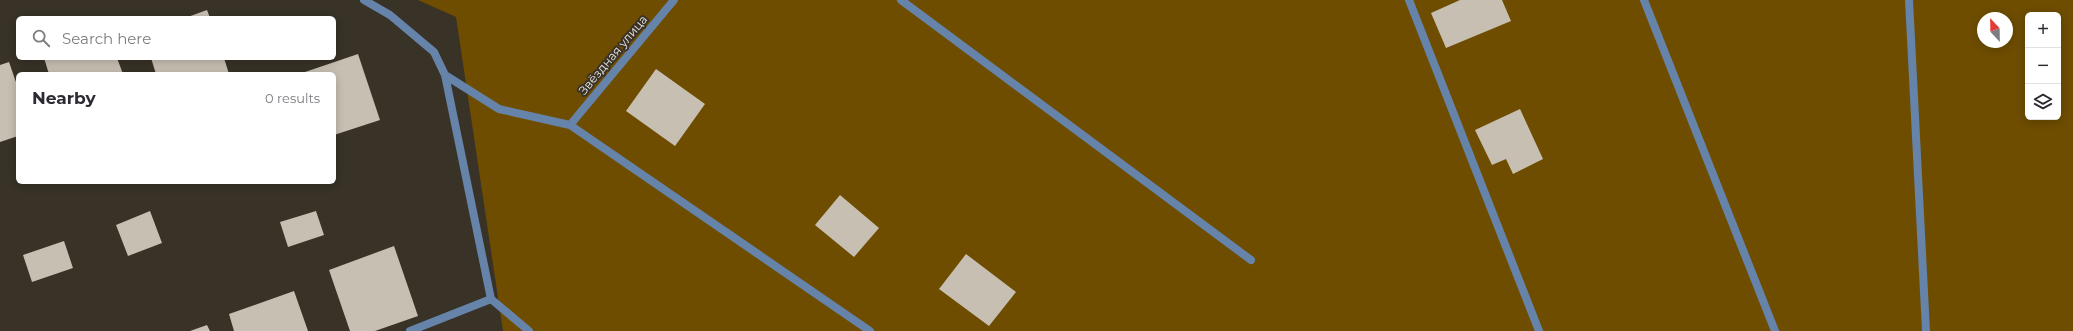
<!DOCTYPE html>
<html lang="en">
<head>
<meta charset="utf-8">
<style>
  body { margin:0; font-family:Montserrat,sans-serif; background:#f7f7f7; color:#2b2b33 }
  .controls { position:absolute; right:12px; top:12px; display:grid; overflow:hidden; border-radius:6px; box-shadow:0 2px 10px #0003 }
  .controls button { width:36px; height:36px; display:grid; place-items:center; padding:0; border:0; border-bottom:1px solid #e1e1e2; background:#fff; color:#2b2b33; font:20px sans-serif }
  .compass { position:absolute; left:1977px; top:12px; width:36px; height:36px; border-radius:50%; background:#fff; box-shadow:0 2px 10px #0003; rotate:338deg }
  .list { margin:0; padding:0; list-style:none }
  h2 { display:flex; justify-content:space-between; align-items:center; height:52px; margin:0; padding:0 16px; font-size:17px }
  h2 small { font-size:13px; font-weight:400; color:#7c7c81 }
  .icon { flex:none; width:22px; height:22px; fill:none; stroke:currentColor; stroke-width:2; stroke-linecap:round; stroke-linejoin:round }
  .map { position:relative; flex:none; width:2073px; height:331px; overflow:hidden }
  .search { position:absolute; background:#fff; box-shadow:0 2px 10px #0003; left:16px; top:16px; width:320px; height:44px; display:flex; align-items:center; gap:10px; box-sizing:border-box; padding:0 14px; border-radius:6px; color:#7c7c81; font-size:15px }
  .panel { position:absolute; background:#fff; box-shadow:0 2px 10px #0003; left:16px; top:72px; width:320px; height:112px; border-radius:6px }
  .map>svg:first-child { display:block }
  .green { fill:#6e4d01; fill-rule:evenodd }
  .building { fill:#c7bfb2 }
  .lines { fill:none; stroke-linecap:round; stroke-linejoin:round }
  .lane { stroke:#6683aa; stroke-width:8 }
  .street { stroke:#6683aa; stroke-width:8 }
  .labels { text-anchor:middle; stroke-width:4; stroke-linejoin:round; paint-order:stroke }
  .street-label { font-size:12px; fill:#ece8e1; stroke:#383227 }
</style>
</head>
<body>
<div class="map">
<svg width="2073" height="331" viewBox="0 0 2073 331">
  <rect width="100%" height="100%" fill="#383227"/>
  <path class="green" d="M418 0H2073V331H503L456 17ZM2028 15H2058V117H2028ZM1983 18H2007V42H1983Z"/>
  <path class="building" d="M1460 0H1502L1511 21 1446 48 1431 13Z
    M207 10 210 18H185Z
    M358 54 380 120 334 135V74H306L305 72Z
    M44 58H117L123 74H49Z
    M151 58H224L229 74H156Z
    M9 62 18 88V136L0 142V65Z
    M656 69 705 104 675 146 626 111Z
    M1520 109 1543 159 1513 174 1506 159 1492 165 1475 130Z
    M840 195 879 228 854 257 815 225Z
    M150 211 162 243 128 256 116 225Z
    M316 211 324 235 288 247 280 222Z
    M64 241 73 268 32 282 23 255Z
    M394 246 418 316 375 331H350L329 270Z
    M966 254 1016 292 989 326 939 289Z
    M294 291 308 331H234L229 314Z
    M207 325 210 331H190Z"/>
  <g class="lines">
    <path class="lane" d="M364 0 390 15 434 52 445 75 499 109 570 125 870 331
      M901 0 1251 260
      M1409 0 1539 331
      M1644 0 1775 331
      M1909 0 1926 331
      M445 75 491 299 529 331
      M570 125 674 0"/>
    <path class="street" d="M410 331 491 299"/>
  </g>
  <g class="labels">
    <g class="street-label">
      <text transform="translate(613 55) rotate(-50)" y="4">Звёздная улица</text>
    </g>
  </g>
</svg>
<div class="controls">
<button>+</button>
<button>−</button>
<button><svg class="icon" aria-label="layers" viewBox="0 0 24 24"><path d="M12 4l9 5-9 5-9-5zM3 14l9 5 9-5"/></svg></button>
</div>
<svg class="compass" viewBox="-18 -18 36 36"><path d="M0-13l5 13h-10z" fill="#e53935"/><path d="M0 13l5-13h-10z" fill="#7c7c81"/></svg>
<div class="search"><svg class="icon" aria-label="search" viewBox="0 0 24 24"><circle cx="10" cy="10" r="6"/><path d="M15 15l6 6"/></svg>Search here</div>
<section class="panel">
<h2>Nearby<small>0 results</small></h2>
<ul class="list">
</ul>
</section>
</div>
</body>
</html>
